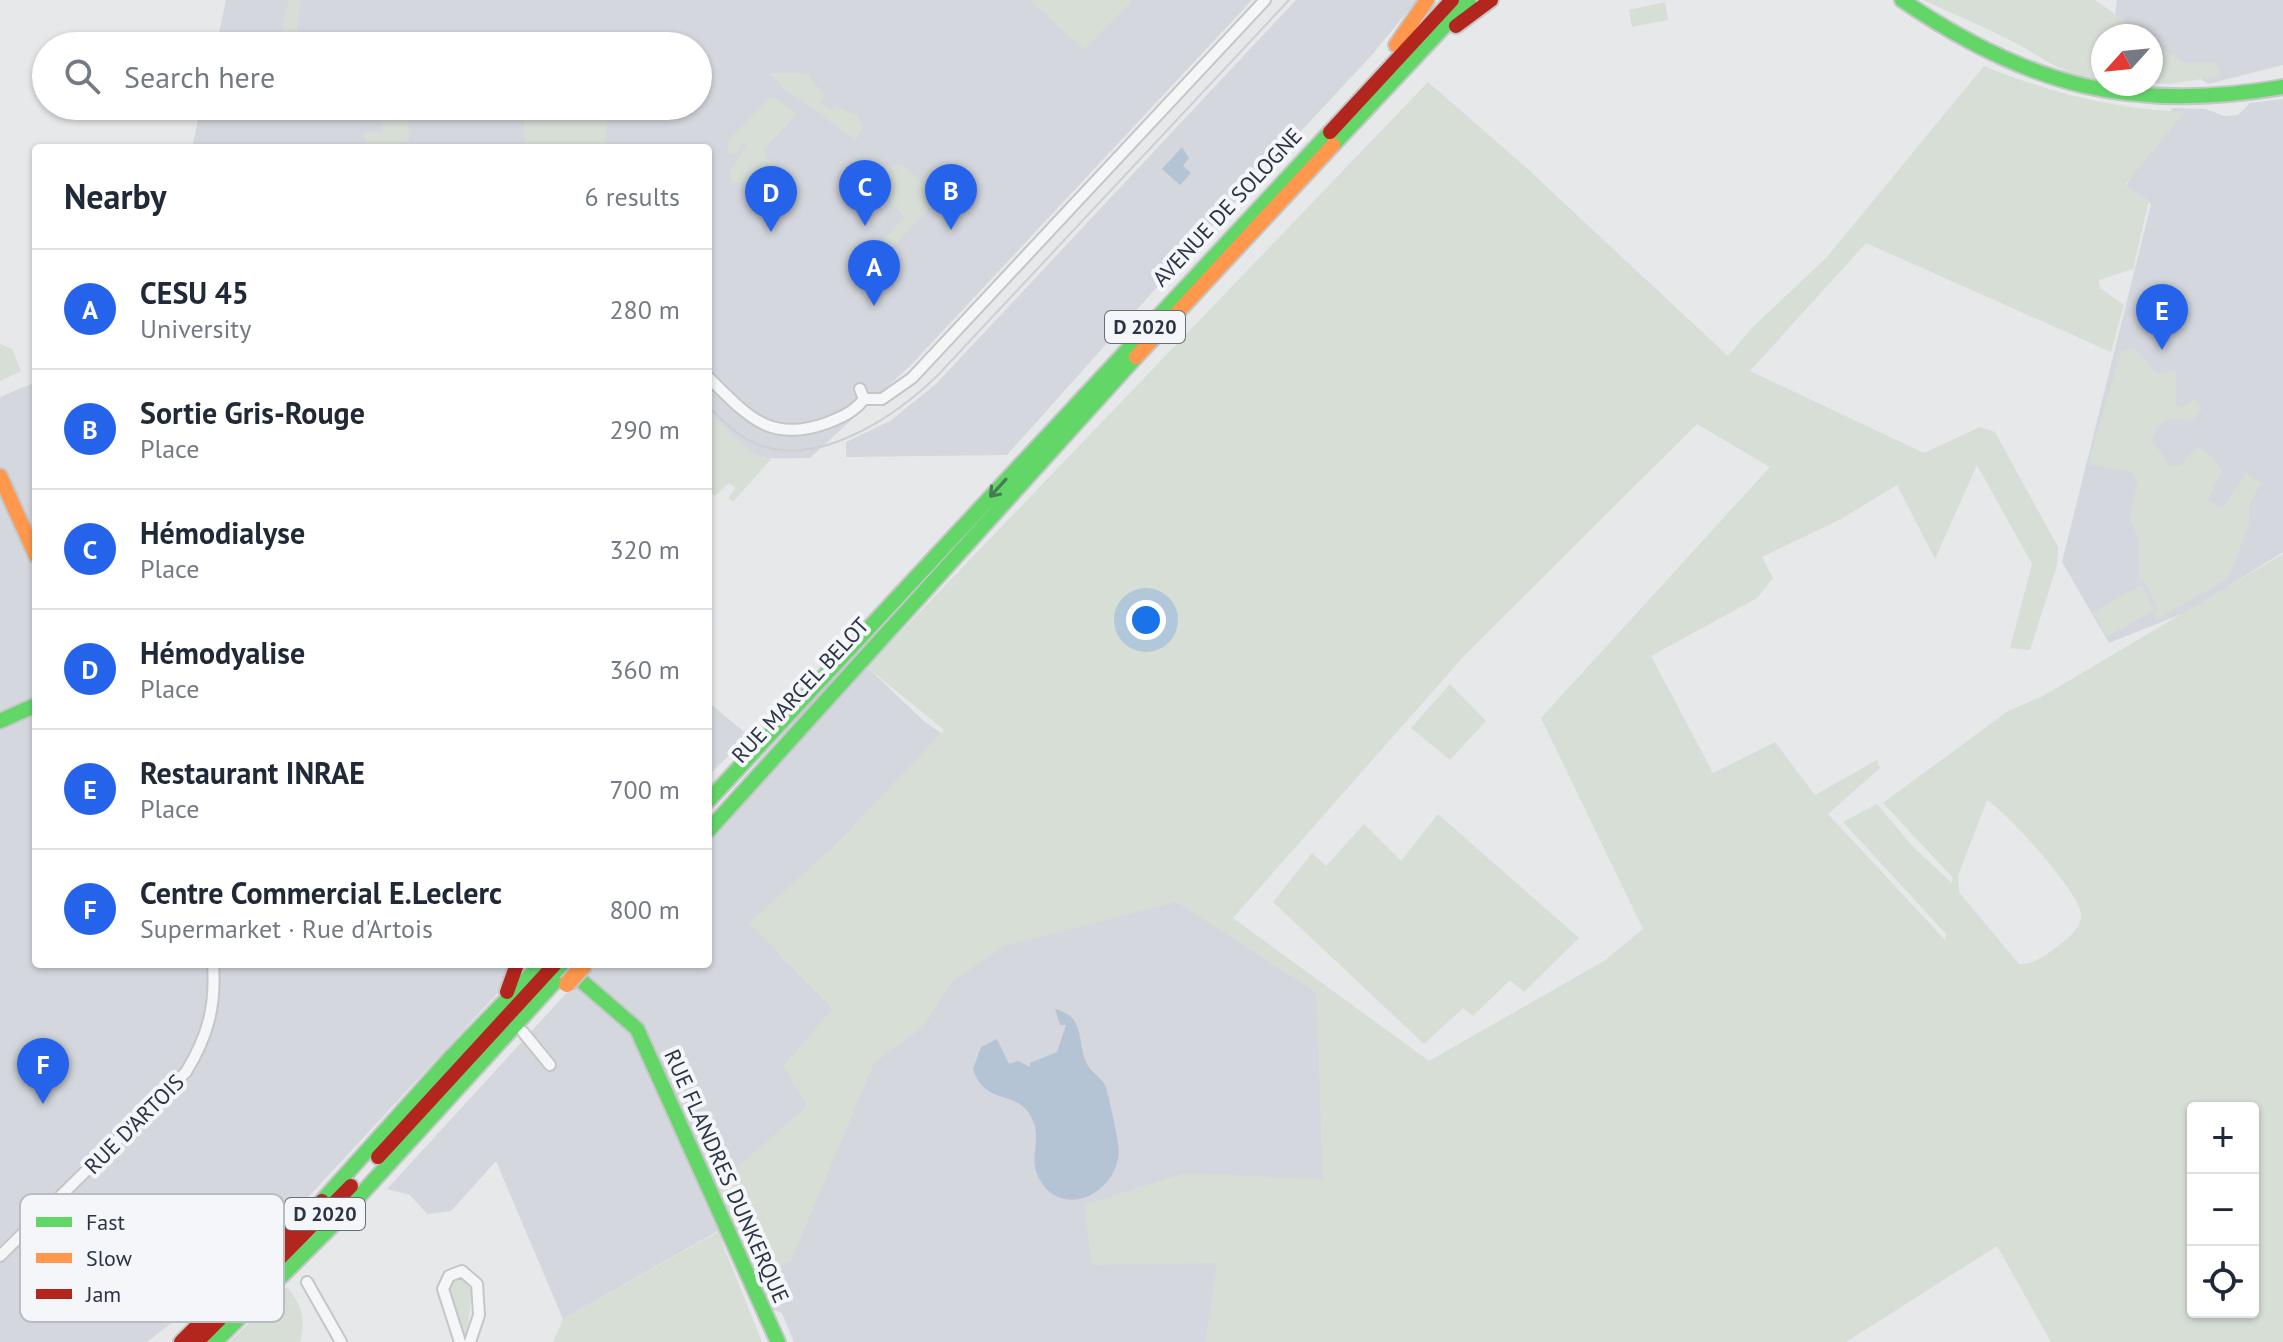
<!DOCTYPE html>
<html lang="en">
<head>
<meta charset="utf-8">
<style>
  body { margin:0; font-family:"PT Sans",sans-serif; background:#f2f2f3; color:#1f2937 }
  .controls { position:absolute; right:24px; bottom:24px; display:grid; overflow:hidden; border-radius:8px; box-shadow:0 2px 6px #0004 }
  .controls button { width:72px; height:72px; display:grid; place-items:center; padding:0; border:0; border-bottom:2px solid #e0e1e3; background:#fff; color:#1f2937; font:40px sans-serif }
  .compass { position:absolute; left:2091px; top:24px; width:72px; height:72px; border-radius:50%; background:#fff; box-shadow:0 2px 6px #0004; rotate:243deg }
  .you { position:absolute; left:1146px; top:620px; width:28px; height:28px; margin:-20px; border:6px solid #fff; border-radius:50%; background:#1a73e8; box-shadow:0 0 0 12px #1a73e833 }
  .badge { display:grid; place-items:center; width:52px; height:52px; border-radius:50%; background:#2563eb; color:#fff; font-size:26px; font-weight:700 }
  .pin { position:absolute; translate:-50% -66px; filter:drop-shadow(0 2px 4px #0008) }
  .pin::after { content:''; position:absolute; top:42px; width:28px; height:24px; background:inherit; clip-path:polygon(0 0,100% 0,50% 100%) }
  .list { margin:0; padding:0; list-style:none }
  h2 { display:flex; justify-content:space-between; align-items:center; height:104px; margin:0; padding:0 32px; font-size:34px }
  h2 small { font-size:26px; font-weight:400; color:#747a83 }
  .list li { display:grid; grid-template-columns:52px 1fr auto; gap:24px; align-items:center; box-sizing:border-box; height:120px; padding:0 32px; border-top:2px solid #e0e1e3 }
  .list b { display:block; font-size:30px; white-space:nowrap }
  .list p { margin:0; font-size:26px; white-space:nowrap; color:#747a83 }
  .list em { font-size:26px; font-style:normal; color:#747a83 }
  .icon { flex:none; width:44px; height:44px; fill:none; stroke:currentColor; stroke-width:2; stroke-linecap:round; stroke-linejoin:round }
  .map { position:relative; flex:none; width:2283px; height:1342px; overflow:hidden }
  .search { position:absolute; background:#fff; box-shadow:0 2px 6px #0004; left:32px; top:32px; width:680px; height:88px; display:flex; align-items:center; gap:20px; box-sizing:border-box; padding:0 28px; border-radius:44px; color:#747a83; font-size:30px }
  .panel { position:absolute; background:#fff; box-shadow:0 2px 6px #0004; left:32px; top:144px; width:680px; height:824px; border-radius:8px }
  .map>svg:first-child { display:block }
  .built { fill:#d4d7dd }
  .green { fill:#d6ded6; fill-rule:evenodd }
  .water { fill:#b4c4d5 }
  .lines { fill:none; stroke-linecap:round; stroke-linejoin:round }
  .street-casing { stroke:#c4c6c8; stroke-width:14 }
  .fast-casing { stroke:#c4c6c8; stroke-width:18 }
  .slow-casing { stroke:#c4c6c8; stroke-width:18 }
  .jam-casing { stroke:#c4c6c8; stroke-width:18 }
  .street { stroke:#f5f6f7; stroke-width:10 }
  .fast { stroke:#63d668; stroke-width:14 }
  .slow { stroke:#ff974d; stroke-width:14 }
  .jam { stroke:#b3261e; stroke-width:14 }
  .tram { stroke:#cecfd2; stroke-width:2 }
  .slow-bridge-casing { stroke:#c2c5c8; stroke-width:20; stroke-linecap:butt }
  .slow-bridge { stroke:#ff974d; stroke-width:16 }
  .oneway { stroke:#447d55 }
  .labels { text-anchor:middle; stroke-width:8; stroke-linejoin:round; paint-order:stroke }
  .shield { fill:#f4f6f9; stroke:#676e7b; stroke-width:2 }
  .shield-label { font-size:20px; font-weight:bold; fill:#2b3445 }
  .street-label { font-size:22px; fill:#2b3445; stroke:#f4f6f9 }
  .key { fill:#f4f6f9; stroke:#b8bcc3; stroke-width:2 }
  .key-label { font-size:22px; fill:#2b3445 }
</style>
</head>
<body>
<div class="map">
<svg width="2283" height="1342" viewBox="0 0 2283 1342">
  <rect width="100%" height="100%" fill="#e6e8ea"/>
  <path class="built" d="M226 0H1252L911 365 810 458 708 459V148H192L201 106H698V46H216Z
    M1296 0H1417L1371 56 1192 248 1007 455 846 457V442L890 421 936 384Z
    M2117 0H2283V65L2208 84 2151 42V36H2143L2115 15Z
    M2283 99V552L2189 611 2109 643 2062 562 2151 204 2125 188 2172 108 2206 109 2224 116 2238 115 2250 103Z
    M36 382V964H525L243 1267 147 1342H0V397Z
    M867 667 925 722 1316 992 1477 1109 1261 1342H794L782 1313 773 1310 717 1184 700 1193 718 1231 563 1319 496 1161 451 1211 427 1214 410 1195 387 1189 593 964H708V839Z
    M708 702 749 736 708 776Z"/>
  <path class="green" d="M289 0H301L295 46H285L286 39 280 37Z
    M1030 0H1133L1084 50Z
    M1923 0H2095L2146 36H2103V79C2067 77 2048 61 2019 45 1988 28 1955 15 1923 0Z
    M1665 2 1668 20 1632 27 1629 10Z
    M2151 40 2185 63H2216L2222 76 2169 84 2151 83Z
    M1984 66C2050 93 2113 109 2185 112L2125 185 2149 200 2133 269 2099 280 2100 288 2124 305 2111 352 1866 243 1750 371 1924 453 1980 427 1995 432 2058 547 2057 565 2030 650 2010 648 2032 564 1977 465 1935 559 1897 485 1841 519 1762 557 1773 578 1757 598 1651 656 1713 773 1775 742 1815 795 1877 760 1880 768 1828 814 1945 940 1946 934 1843 822 1877 804 1914 848 1952 883 1953 878 1883 803 2008 711 2043 696 2283 554V1342H2051L1997 1246 1846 1342H1205L1217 1263 1092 1265 1084 1205 1184 1173 1323 1179 1316 992 1176 902 1005 946 953 981 924 1026 874 1063 791 1261 759 1276 721 1240 762 1342H553L563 1319 718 1232 700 1193 718 1184 807 1106 783 1066 832 1009 749 923 836 844 944 730 867 667 1428 82 1522 164 1728 356 1754 326 1827 257ZM1697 424 1770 467 1541 718 1643 929 1604 961 1429 1061 1233 918 1464 656ZM1987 800C2006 811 2078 891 2081 913 2083 927 2068 939 2058 946 2046 955 2034 965 2019 964L1959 892 1958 876ZM2193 1108H2253V1312H2193Z
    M769 73H807L825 96 820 102 830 111 836 106 858 116 863 128 856 140 783 88Z
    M775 97 797 114 763 150 768 160 776 164 758 182H732L729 172 746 145 742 143 736 153H728L727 142 769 98Z
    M383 106H414V111L408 112 409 141H401V148H370L361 133 382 132Z
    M523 106H607L606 146 525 148Z
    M902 164 929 190V208L876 266 863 268 859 265 905 217 875 186 877 182 873 178 886 167Z
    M0 344 12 349 21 371 0 381Z
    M2135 348 2158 374 2176 370V405L2182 408 2194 399 2202 409 2194 420C2172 418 2159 416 2152 440L2170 466 2181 465 2197 446 2213 457 2222 470 2208 500 2222 508 2246 473 2261 483 2249 505V524L2229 578 2156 620 2154 614 2158 610 2144 581H2139L2138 539 2130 518 2137 483 2131 472 2088 464 2121 351Z
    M708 411 749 451 771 459 733 502 728 498 736 488 729 483 715 496 708 490Z
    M2141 585 2155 610 2107 637 2093 612Z
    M1450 684 1486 721 1450 760 1411 728Z
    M1438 814 1579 938 1524 992 1510 980 1473 1016 1463 1008 1424 1044 1273 902 1312 853 1326 866 1364 824 1401 861Z
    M459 1276 472 1290 466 1341 461 1336 448 1292 450 1282Z
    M287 1287C302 1305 306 1319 300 1342H229Z"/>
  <path class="water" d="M1182 147 1189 158 1183 166 1191 173 1180 185 1162 169Z
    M1055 1009C1085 1016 1077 1040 1086 1062 1090 1072 1100 1076 1105 1085 1108 1091 1119 1144 1119 1150 1118 1196 1057 1222 1037 1174 1030 1157 1041 1139 1033 1121 1019 1087 985 1108 973 1069L981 1047 997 1039 1009 1064 1018 1061 1030 1067V1063L1057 1052 1066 1025H1060Z"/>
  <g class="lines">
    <defs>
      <path id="street" d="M708 377C747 415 769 444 827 423 842 417 854 412 864 399
        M860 389 864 399H882L912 378 1265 0
        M523 1032 550 1065
        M0 1256 186 1072C208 1036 216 1006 213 964
        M307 1282 341 1342
        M460 1342 443 1289 449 1276 462 1271 477 1284 479 1315 470 1342"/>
      <path id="fast" d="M1902 0C2028 86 2132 113 2283 87
        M1333 145 1469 0
        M0 721 36 705
        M708 801 1330 132
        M708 831 1136 357
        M562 964 637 1029 778 1342
        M322 1201 452 1056 541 964
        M215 1342 334 1224 560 976"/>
      <path id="slow" d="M1396 45 1427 0
        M1136 357 1333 145
        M0 476 36 556"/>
      <path id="jam" d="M1456 26 1491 0
        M1330 132 1452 0
        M507 992 517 964
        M378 1157 555 964
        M181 1342 322 1201
        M197 1342 351 1186"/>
    </defs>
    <use href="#street" class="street-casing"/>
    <use href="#fast" class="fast-casing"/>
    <use href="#slow" class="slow-casing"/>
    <use href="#jam" class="jam-casing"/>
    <use href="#street" class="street"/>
    <use href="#fast" class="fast"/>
    <use href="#slow" class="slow"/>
    <use href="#jam" class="jam"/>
    <path class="tram" d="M708 406C724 422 740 439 762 446 823 466 897 415 938 375L1289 0"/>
    <defs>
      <path id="slow-bridge" d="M567 984 585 964"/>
    </defs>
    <use href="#slow-bridge" class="slow-bridge-casing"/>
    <use href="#slow-bridge" class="slow-bridge"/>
  </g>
  <defs><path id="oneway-shaft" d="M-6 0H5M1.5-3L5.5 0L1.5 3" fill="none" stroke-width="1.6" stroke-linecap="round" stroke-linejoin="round" transform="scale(2)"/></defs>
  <use class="oneway" href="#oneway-shaft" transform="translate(998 488) rotate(132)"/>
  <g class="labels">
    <g class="shield">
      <rect x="1105" y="311" width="80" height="32" rx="6"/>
      <rect x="285" y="1198" width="80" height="32" rx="6"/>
    </g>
    <g class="shield-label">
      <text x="1145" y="334">D 2020</text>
      <text x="325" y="1221">D 2020</text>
    </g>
    <g class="street-label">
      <text transform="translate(1227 207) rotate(-47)" y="8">AVENUE DE SOLOGNE</text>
      <text transform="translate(800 690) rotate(-47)" y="8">RUE MARCEL BELOT</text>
      <text transform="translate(134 1124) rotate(-45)" y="8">RUE D'ARTOIS</text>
      <text transform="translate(727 1176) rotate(66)" y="8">RUE FLANDRES DUNKERQUE</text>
    </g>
  </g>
  <rect x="20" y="1194" width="264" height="128" rx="12" class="key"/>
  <rect x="36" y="1217" width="36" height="10" fill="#63d668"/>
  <rect x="36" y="1253" width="36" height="10" fill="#ff974d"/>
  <rect x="36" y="1289" width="36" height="10" fill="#b3261e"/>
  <g class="key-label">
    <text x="86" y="1230">Fast</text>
    <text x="86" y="1266">Slow</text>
    <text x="86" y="1302">Jam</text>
  </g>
</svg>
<div class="controls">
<button>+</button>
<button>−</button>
<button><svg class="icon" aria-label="locate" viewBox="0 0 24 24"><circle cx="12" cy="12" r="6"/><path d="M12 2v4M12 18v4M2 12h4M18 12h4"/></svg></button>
</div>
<svg class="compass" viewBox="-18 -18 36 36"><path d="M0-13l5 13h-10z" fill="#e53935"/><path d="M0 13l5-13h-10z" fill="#747a83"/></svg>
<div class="you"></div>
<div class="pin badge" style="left:874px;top:306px">A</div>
<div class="pin badge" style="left:951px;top:230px">B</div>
<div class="pin badge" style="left:865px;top:226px">C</div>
<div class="pin badge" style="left:771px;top:232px">D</div>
<div class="pin badge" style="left:2162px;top:350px">E</div>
<div class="pin badge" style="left:43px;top:1104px">F</div>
<div class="search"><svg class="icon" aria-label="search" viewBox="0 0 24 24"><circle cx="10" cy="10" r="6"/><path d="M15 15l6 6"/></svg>Search here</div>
<section class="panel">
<h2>Nearby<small>6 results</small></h2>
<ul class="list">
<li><span class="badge">A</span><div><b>CESU 45</b><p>University</p></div><em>280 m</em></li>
<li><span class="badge">B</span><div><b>Sortie Gris-Rouge</b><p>Place</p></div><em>290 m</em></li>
<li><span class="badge">C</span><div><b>Hémodialyse</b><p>Place</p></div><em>320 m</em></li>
<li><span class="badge">D</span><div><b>Hémodyalise</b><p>Place</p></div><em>360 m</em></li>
<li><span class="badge">E</span><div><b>Restaurant INRAE</b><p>Place</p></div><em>700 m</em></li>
<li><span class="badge">F</span><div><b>Centre Commercial E.Leclerc</b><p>Supermarket · Rue d'Artois</p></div><em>800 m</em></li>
</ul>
</section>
</div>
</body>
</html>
